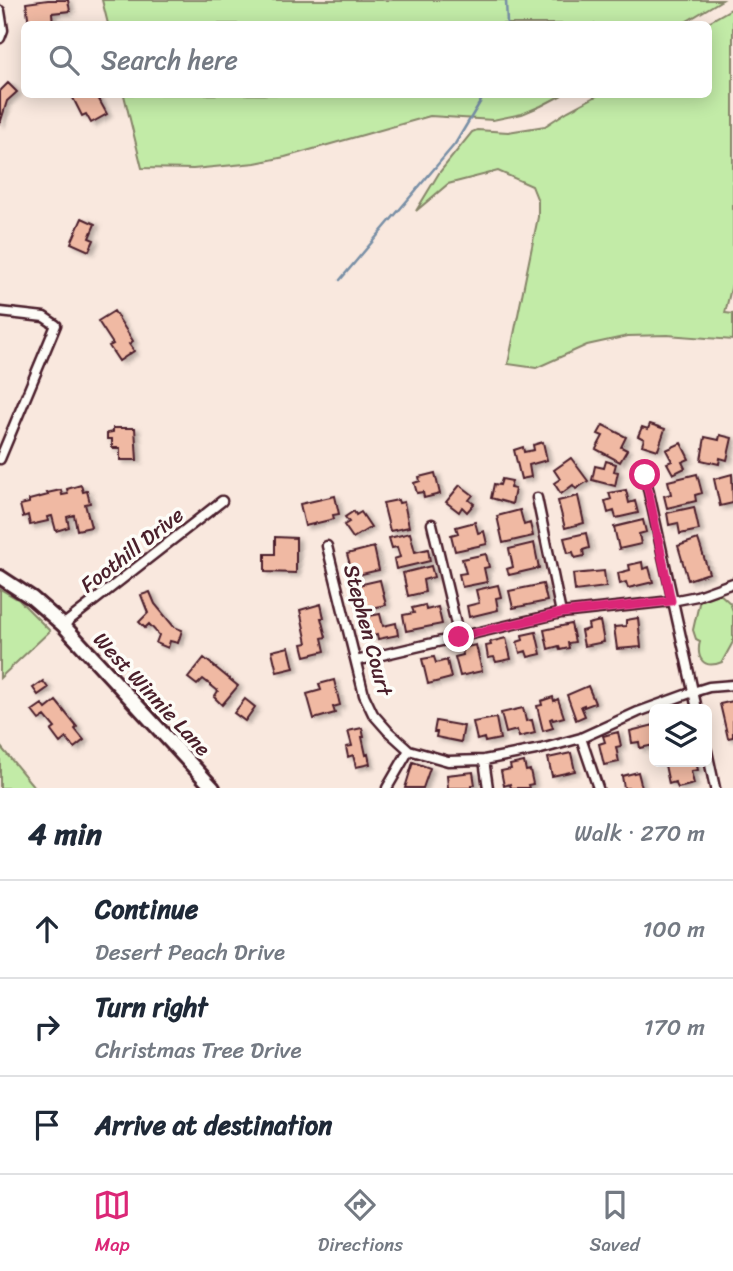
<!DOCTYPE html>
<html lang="en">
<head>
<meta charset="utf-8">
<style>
  body { margin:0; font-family:Sriracha,sans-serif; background:#f2f2f3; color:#1f2937 }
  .controls { position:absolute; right:21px; bottom:21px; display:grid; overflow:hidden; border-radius:10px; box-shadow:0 4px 18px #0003 }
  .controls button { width:63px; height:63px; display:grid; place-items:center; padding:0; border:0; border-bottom:2px solid #e0e1e3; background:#fff; color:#1f2937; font:35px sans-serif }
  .stop { position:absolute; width:21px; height:21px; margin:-16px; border:5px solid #db2777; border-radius:50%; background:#fff }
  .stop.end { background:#db2777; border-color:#fff; box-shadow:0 2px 7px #0008 }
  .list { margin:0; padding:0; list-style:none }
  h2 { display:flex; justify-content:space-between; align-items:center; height:91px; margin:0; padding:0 28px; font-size:30px }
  h2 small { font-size:23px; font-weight:400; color:#747a83 }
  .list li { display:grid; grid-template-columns:46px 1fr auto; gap:21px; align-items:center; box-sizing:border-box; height:98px; padding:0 28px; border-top:2px solid #e0e1e3 }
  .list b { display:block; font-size:26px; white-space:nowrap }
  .list p { margin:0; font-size:23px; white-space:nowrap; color:#747a83 }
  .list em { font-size:23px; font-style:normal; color:#747a83 }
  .icon { flex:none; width:38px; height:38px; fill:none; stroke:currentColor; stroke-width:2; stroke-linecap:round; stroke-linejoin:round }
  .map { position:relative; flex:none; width:733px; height:788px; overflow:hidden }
  .search { position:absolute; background:#fff; box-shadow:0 4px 18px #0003; left:21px; right:21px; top:21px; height:77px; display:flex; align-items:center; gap:18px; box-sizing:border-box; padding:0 24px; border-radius:10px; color:#747a83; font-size:26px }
  .sheet { height:385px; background:#fff }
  nav { display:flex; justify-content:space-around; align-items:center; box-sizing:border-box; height:98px; border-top:2px solid #e0e1e3; background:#fff; font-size:19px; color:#747a83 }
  nav a { display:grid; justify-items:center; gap:4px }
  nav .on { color:#db2777 }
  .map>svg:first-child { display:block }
  .green { fill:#c2eba7; stroke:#868569; stroke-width:2 }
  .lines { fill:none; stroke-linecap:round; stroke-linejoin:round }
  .stream { stroke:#788fa6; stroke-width:2.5 }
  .building { fill:#f0b9a3; stroke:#4a1f2b; stroke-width:2; filter:url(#shadow) }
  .street-casing { stroke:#4a1f2b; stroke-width:13 }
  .secondary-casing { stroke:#4a1f2b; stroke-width:18 }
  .street { stroke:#fdfcf7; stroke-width:8 }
  .secondary { stroke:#fdfcf7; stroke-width:12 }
  .route { stroke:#db2777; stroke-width:9 }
  .labels { text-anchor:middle; stroke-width:7; stroke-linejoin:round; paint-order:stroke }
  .street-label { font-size:21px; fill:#4a1f2b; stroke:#fdfcf7 }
</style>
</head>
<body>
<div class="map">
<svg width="733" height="788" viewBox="0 0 733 788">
  <defs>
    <filter id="shadow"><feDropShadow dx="4" dy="2.5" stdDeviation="2" flood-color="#0004"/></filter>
  </defs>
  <rect width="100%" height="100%" fill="#f9e8de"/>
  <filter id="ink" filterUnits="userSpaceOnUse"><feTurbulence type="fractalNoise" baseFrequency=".0143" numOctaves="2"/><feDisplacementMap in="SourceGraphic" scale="14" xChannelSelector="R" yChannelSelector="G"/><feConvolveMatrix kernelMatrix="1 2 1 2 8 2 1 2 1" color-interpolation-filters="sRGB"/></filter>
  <g filter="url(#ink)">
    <path class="green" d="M102 0H722L682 24H108Z
      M733 8V280L725 313 733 314V340L667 335 628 336 587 345 536 368 508 364 538 217V201L532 186 498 171 448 184 416 211 439 173 472 132 477 130 508 132 545 126 568 111 598 95 708 94V24H705Z
      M124 95 125 94 562 95 541 106 522 114 493 120 430 116 285 157 255 163 193 169 142 168Z
      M0 589 19 600 50 631 0 678Z
      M718 592 730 603 733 611V642L722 662C703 670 696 658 700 641L696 639 693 630 700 599Z
      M0 746 35 788H0Z"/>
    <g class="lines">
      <path class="stream" d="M506 0 507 24
        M340 280 455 144 485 94"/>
    </g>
    <path class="building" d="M48 0H68L70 11 52 13 53 24H29L26 3Z
      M8 83 17 92 7 101 0 124V91Z
      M71 94H96L107 114 91 123 86 114 82 116Z
      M82 218 95 224 89 238 94 240 89 251 71 243Z
      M114 311 133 341 129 344 134 351 119 361 109 346 113 344 98 321Z
      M650 424 665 429 658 450 642 445 644 439 638 436 642 427 648 429Z
      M603 425 626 437 621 447 627 450 620 462 596 449 603 436 598 434Z
      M113 428H135L137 460H120V448H112V439H107V433L113 432Z
      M720 435 732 438 727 460 720 458 719 464 701 460 705 437 719 440Z
      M543 442 547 460 529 465 531 477 521 479 514 450 523 447 524 452 534 450 533 445Z
      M681 443 689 459 682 462 685 468 673 474 667 463 672 461 666 450Z
      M571 458 588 481 576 489 573 485 561 494 554 483 560 479 554 470Z
      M606 461 616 464 614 471 618 472 615 486 592 480 595 466 604 468Z
      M435 473 440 494 424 498 423 492 417 493 414 483 420 481 419 477Z
      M697 474 702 493 695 495 696 501 667 508 664 496 671 494 668 481Z
      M732 474 733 503 720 506 714 479Z
      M502 479 512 481 510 488 515 489 512 504 491 498 494 484 500 485Z
      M81 485 83 492 87 491 90 503 85 504 91 527 77 530 74 515 67 517 69 527 56 531 52 516 47 517 48 521 30 525 28 515 23 517 20 505 29 503V500L48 495 47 493 61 490 62 495 68 494 67 489Z
      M460 485 473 495 469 500 474 504 467 512 462 507 459 512 446 502Z
      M626 490 629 503 635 501 638 513 616 518 614 511 608 513 605 501 611 499 609 493Z
      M335 496 339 514 333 515 334 519 305 526 300 504Z
      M578 496 584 523 565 528 558 501Z
      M398 500 399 503 404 502 409 527 390 531 383 503Z
      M694 507 699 530 680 534 678 523 669 525 667 513Z
      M520 510 524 525 530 523 533 536 503 543 497 516Z
      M354 511 356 515 361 512 371 527 353 538 344 525 349 522 345 517Z
      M643 520 646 532 639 534 641 544 619 549 614 527Z
      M475 522 478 533 484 531 487 544 455 551 451 535 458 533 456 527Z
      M410 533 415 552 428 549 430 561 396 569 394 559 400 557 397 547 392 548 389 538Z
      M586 533 589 548 583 550 584 556 575 558 573 552 568 553 564 538Z
      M275 537 296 538V573L265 572V554H275Z
      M698 539 709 573 688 580 678 546Z
      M534 543 539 568 509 575 507 569 513 567 509 549Z
      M374 547 379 570 353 576 347 554Z
      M486 554 489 567 484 568 487 582 462 587 459 574 466 573 462 559Z
      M642 562 643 569 649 567 653 582 628 588 626 582 620 584 618 573 630 570 629 565Z
      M431 566 434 577 423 580 425 592 408 596 403 573Z
      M604 571 606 587 575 591 573 574Z
      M380 580 386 605 358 611 355 598 361 596 358 585Z
      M543 584 547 601 513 608 509 591Z
      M498 585 501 597 496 598 498 610 469 617 467 606 479 603 476 590Z
      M150 592 155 604 174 627 182 630 178 643 170 641 168 648 156 643 159 635 149 624 145 628 139 622 148 613 141 595Z
      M321 604 324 618H321L326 637 322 638 325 651 305 656 302 644 307 643 300 610Z
      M425 605 426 610 438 607 442 624 406 631 403 615 414 613 412 608Z
      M380 614 383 626 396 623 398 635 378 639 377 635 369 637 368 630 362 631 359 618Z
      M638 618 641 647 617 649 614 627 626 626V620Z
      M600 621 604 642 584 646 581 631 589 629 588 624Z
      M571 624 575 642 568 643 569 648 560 650 559 646 548 649 544 630Z
      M536 632 541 654 528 657 526 651 520 653 517 642 523 640 522 635Z
      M506 638 511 659 496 662 494 657 488 658 486 646 491 645 490 642Z
      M476 645 482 671 460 676 455 657 463 655 462 648Z
      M289 647 294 668 277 672 272 651Z
      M434 657 436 663 447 660 451 678 428 684 422 659Z
      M204 658 238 686 222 705 214 697 218 691 203 679 197 685 188 678Z
      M334 680 340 705 333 707 335 713 314 719 307 694 321 690 319 684Z
      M43 681 48 688 38 695 33 688Z
      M588 686 595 703 584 707V705L581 706 585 716 576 720 567 695Z
      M553 697 554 701 558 699 564 717 553 720 552 718 550 719 553 728 543 731 537 706 542 705 541 701Z
      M245 699 255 707 245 721 234 713Z
      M56 701 77 727 75 729 84 740 74 748 66 738 60 743 51 731 55 728 45 716 39 720 32 711 42 704 46 709Z
      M733 701V737L728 738 720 704Z
      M523 708 526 721 532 720 535 733 519 737 517 730 506 733 501 713Z
      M496 718 500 739 485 742 484 738 477 740 473 722Z
      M436 721 464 726 461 742 436 737 437 732H434Z
      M654 725V745L640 748 639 742 632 743 630 731Z
      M362 728 364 737H362L366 755 368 754 370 764 356 767 353 755 348 757 346 747 352 746 348 731Z
      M618 732 621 746 616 747 619 762 604 765 599 744 605 742 603 736Z
      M571 753 575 771 552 776 548 758Z
      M413 762 430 768 423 788H405Z
      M524 762 526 771 530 770 533 784 528 785 529 788H511L510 784 504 786 501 771 511 769 510 765Z
      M677 762H696L698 770 691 771 694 784 678 788 675 782 669 784 665 765Z
      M473 772 475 785H472V788H448L447 775Z
      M638 772 642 788H624L622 776Z"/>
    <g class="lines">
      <defs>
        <path id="street" d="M0 11 3 30 0 38
          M0 312 44 317 56 325 0 459
          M645 475 697 709
          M537 498 561 613
          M432 524 459 637
          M327 546 364 695 373 714 388 731 409 750 448 761 484 760 541 749 581 738 638 712 693 692 709 687 733 685
          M63 625 222 501
          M356 661 561 613 672 601 697 596 733 583
          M581 738 598 788
          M707 751 715 788
          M484 760 488 788
          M387 788 409 750"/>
        <path id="secondary" d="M0 577 32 598 63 625 213 788"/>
      </defs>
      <use href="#street" class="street-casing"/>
      <use href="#secondary" class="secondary-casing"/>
      <use href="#street" class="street"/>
      <use href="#secondary" class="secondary"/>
    </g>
  </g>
  <g class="lines" filter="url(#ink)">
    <path class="route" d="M459 637 561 613 671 601 645 475"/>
  </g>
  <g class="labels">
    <g class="street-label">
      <text transform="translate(132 550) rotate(-38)" y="7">Foothill Drive</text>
      <text transform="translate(368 630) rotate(75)" y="7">Stephen Court</text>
      <text transform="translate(152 694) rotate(47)" y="7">West Winnie Lane</text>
    </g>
  </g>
</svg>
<div class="controls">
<button><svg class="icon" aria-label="layers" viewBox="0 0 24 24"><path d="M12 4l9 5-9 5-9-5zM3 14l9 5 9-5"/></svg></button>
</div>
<div class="stop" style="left:645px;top:475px"></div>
<div class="stop end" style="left:459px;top:637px"></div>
<div class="search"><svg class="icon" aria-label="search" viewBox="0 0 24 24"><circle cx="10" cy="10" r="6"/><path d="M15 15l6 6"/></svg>Search here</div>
</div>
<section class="sheet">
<h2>4 min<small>Walk · 270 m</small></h2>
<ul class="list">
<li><svg class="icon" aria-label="ahead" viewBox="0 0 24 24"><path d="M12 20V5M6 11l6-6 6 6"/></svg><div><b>Continue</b><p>Desert Peach Drive</p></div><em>100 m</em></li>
<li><svg class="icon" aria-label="right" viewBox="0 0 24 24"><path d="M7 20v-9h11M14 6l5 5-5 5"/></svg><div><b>Turn right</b><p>Christmas Tree Drive</p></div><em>170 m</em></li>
<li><svg class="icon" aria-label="arrive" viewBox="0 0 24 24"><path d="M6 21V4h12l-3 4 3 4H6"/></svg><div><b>Arrive at destination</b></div></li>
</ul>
</section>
<nav>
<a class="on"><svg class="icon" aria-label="map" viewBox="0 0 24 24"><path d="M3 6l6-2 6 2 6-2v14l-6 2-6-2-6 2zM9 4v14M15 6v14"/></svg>Map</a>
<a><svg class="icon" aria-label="directions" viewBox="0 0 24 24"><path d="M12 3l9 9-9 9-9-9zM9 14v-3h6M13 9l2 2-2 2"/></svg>Directions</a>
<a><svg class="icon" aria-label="saved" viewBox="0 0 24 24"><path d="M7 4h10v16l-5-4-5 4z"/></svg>Saved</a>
</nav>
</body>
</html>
